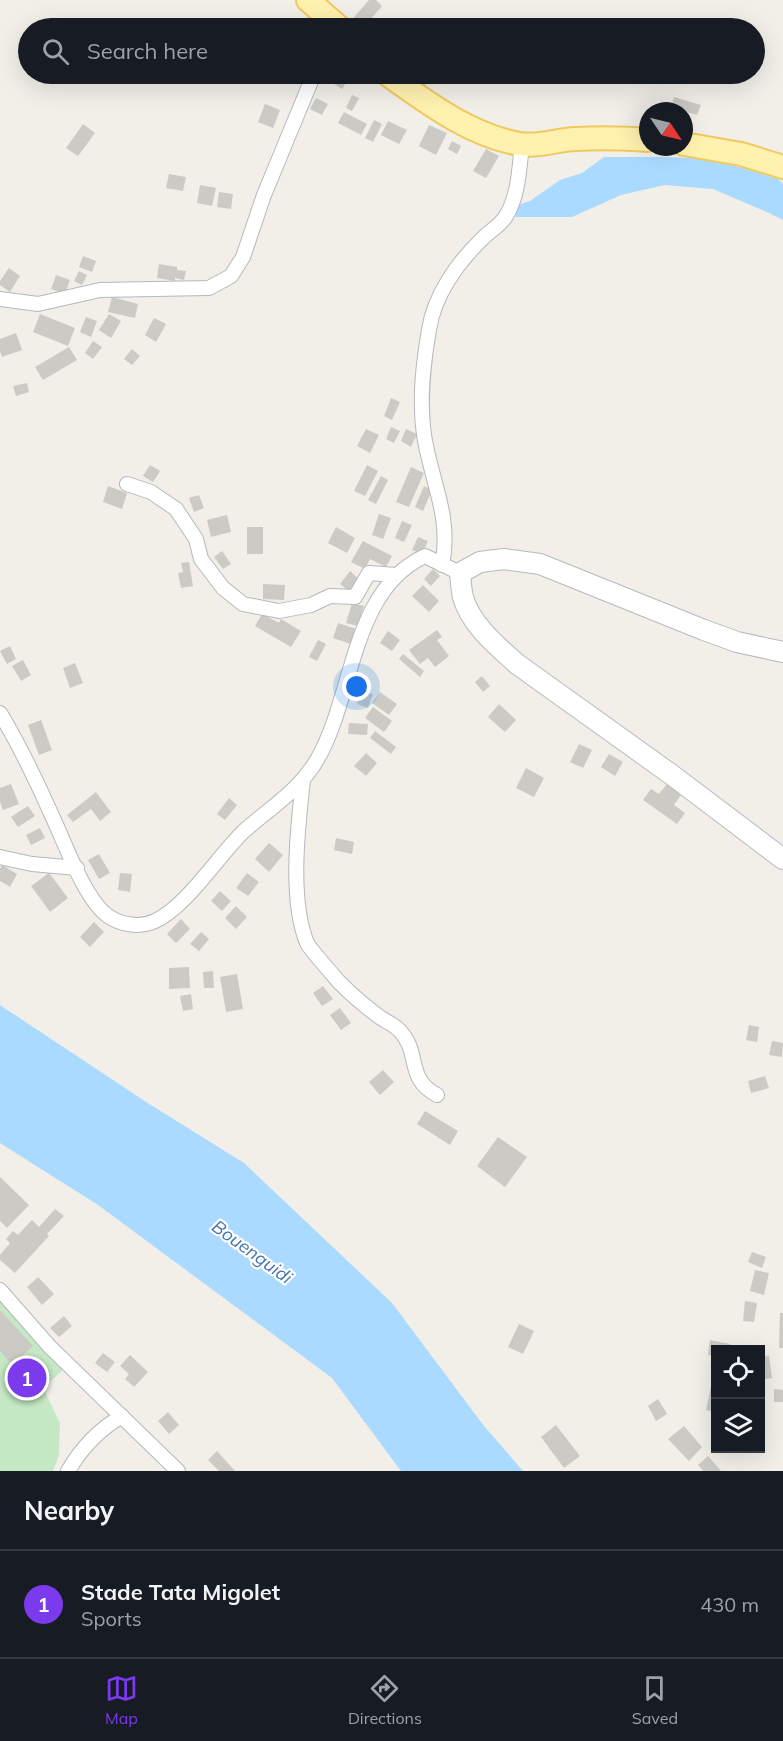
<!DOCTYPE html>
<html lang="en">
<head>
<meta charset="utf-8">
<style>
  body { margin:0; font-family:Mulish,sans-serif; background:#242831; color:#f1f3f6 }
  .controls { position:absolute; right:18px; bottom:18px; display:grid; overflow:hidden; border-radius:0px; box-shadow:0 6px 24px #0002 }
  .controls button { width:54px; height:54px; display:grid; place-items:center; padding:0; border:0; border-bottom:2px solid #363941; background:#171b24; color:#f1f3f6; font:30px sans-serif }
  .compass { position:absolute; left:639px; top:102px; width:54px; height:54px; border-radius:50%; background:#171b24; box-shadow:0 6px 24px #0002; rotate:125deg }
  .you { position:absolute; left:357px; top:687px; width:21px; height:21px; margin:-15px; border:4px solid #fff; border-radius:50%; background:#1a73e8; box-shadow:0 0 0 9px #1a73e833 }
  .badge { display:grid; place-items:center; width:39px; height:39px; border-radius:50%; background:#7c3aed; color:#fff; font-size:20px; font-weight:700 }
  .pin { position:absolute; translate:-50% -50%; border:3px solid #fff; box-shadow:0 2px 6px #0006 }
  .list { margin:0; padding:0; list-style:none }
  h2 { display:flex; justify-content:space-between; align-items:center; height:78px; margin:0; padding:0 24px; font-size:26px }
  h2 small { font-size:20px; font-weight:400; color:#9ea1a6 }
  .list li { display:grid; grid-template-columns:39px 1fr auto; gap:18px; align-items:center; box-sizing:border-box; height:108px; padding:0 24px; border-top:2px solid #363941 }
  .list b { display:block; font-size:22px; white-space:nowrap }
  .list p { margin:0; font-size:20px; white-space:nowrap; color:#9ea1a6 }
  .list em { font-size:20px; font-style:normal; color:#9ea1a6 }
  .icon { flex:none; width:33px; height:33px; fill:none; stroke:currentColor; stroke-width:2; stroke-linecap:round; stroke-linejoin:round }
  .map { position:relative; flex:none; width:783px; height:1471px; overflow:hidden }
  .search { position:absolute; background:#171b24; box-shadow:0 6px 24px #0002; left:18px; right:18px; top:18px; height:66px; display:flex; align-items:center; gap:15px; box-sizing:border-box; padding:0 21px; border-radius:33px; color:#9ea1a6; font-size:22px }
  .sheet { height:186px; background:#171b24 }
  nav { display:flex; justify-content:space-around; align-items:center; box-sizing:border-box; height:84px; border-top:2px solid #363941; background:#171b24; font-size:16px; color:#9ea1a6 }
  nav a { display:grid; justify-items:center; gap:3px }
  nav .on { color:#7c3aed }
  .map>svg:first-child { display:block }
  .green { fill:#c5e8c5 }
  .water { fill:#aadaff }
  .building { fill:#cccac5 }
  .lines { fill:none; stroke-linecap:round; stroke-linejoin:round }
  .minor-casing { stroke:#b5b8bc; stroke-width:16 }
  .secondary-casing { stroke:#b6babf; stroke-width:22 }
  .primary-casing { stroke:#f2c960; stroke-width:26 }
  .minor { stroke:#fff; stroke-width:14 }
  .secondary { stroke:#fff; stroke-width:20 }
  .primary { stroke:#fff2af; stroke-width:22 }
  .labels { text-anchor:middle; stroke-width:4.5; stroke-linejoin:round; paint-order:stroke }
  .water-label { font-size:18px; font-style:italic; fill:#4174aa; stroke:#fff }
</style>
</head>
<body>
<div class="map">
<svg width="783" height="1471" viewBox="0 0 783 1471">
  <rect width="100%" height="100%" fill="#f1efe8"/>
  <path class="green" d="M0 1301 65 1368 43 1388 60 1423 59 1455 53 1471H0Z"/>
  <path class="water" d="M604 157H664L712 159 778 179 783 184V220L767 212 713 189 665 185 621 195 572 217H516L515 206 530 201 560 180 582 173Z
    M0 1005 146 1102 244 1163 392 1303 484 1426 523 1471H401L332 1378 98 1205 0 1143Z"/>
  <path class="building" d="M369 0H376L382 6 370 20 380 28H353L348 24Z
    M327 74H346L350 76 342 89 324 78Z
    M412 74H436L424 86Z
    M352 95 359 98 352 111 346 108Z
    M674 97 701 105 697 115 671 108Z
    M316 98 328 104 322 115 310 109Z
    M265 104 280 110 273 128 258 122Z
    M344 112 367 124 361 135 338 123Z
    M374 120 382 124 373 142 365 138Z
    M388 121 407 130 399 144 381 135Z
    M83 124 95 133 78 156 66 148Z
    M429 125 447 133 436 155 419 146Z
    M452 141 461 146 457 154 448 149Z
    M486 149 499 156 486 178 473 171Z
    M169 174 186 177 183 191 166 188Z
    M200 185 216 188 212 206 197 203Z
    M219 192 233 194 231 209 217 207Z
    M83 256 96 261 92 272 79 267Z
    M159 264 177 267V270L186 271 184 280 175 278V281L157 278Z
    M9 268 20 276 10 292 0 285V281Z
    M79 271 87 275 82 285 74 281Z
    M56 275 70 280 65 294 51 289Z
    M112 297 138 304 135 318 108 312Z
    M40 314 75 328 68 346 33 332Z
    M109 314 121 321 111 338 99 330Z
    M86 317 97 321 91 337 80 332Z
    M154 318 166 324 156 342 145 335Z
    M16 333 22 350 2 357 0 351V339Z
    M93 341 102 347 93 359 85 353Z
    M69 347 77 360 43 380 35 367Z
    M132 349 140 356 132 365 124 359Z
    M27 383 29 392 16 396 13 386Z
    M391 398 400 402 392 420 384 416Z
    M391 427 400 431 394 443 386 439Z
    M366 429 379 435 370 453 357 446Z
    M406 429 417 434 411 447 401 441Z
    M150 465 160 471 153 482 143 476Z
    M367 465 378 471 365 496 354 491Z
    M411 467 424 473 409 507 396 502Z
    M381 476 388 480 376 504 368 500Z
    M108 486 127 493 122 509 103 502Z
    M424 486 432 490 423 511 415 507Z
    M199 495 204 508 194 512 189 498Z
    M379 514 391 518 383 539 372 535Z
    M227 515 231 532 211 537 207 520Z
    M402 521 412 525 404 542 395 538Z
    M247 527H263V554H247Z
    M336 527 355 538 347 553 328 543Z
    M418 537 428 541 422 554 412 550Z
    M363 541 392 556 386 567 370 559 365 569 351 562Z
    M222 551 231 564 223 569 214 557Z
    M189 562 193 586 181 588 178 573 183 572 181 563Z
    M433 569 440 576 431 586 424 579Z
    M350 571 360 580 350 592 340 584Z
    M263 584 285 585 284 600 263 599Z
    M423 585 439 601 429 612 412 596Z
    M352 603 364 606 358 626 346 623Z
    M262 614 279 623 281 619 301 631 291 647 255 626Z
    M338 623 356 629 351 644 333 638Z
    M437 630 442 637 437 640 449 656 435 667 428 658 420 664 409 650Z
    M388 631 400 640 392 651 380 643Z
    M318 640 326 644 317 661 309 657Z
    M10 646 16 659 7 664 0 651Z
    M403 654 424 671 420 677 399 659Z
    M23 660 31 675 21 681 12 666Z
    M75 663 83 683 70 688 63 668Z
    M482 676 490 686 483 692 475 682Z
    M362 691 373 694 368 708 357 704Z
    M380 692 397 704 389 715 372 703Z
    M499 704 516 720 505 732 488 717Z
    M373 707 392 721 384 732 365 718Z
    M41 720 52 750 39 755 28 725Z
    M349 723 368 724 367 735 348 734Z
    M375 731 396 747 391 754 370 738Z
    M579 744 592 750 583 768 570 762Z
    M366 753 377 763 366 776 354 766Z
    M609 754 623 762 615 776 601 767Z
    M526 768 544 778 534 797 516 788Z
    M11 784 19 804 3 810 0 802V788Z
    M667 784 681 795 674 805 685 813 677 824 643 800 651 789 659 794Z
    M96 792 111 812 100 821 91 809 73 822 67 815Z
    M229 798 237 805 225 820 217 814Z
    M28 806 35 816 18 827 11 817Z
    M40 828 45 838 31 845 26 835Z
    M336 838 354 842 352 854 334 850Z
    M269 843 283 855 269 872 255 859Z
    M99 854 110 873 99 879 88 860Z
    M2 865 17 874 10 887 0 881V869Z
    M49 873 68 898 50 912 31 886Z
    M120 873 132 874 130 892 118 890Z
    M247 873 259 882 248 896 236 888Z
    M220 891 231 901 222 911 211 901Z
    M236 906 247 917 236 929 225 918Z
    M181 919 190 929 176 943 167 934Z
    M94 922 104 932 90 947 80 937Z
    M201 932 209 939 199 951 190 944Z
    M189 967 190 988 169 989V968Z
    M213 971 214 988H204L203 972Z
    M237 974 243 1009 226 1012 220 977Z
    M323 986 333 999 322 1006 313 993Z
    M191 994 193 1009 183 1011 180 996Z
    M340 1008 351 1023 341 1030 330 1015Z
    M749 1025 759 1027 757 1042 746 1040Z
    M772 1041 783 1043 782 1057 769 1055Z
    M383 1070 394 1082 380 1095 369 1082Z
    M765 1076 769 1088 751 1093 748 1081Z
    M425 1111 458 1131 450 1145 417 1124Z
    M498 1137 527 1157 505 1187 477 1166Z
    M0 1177 29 1205 7 1228 0 1221Z
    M55 1209 64 1216 47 1234 49 1236 15 1273 0 1260V1255L10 1243 6 1239 13 1231 18 1235 32 1220 39 1227Z
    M752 1252 766 1257 762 1268 748 1262Z
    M755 1270 769 1273 764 1295 750 1291Z
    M38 1277 54 1294 42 1305 27 1287Z
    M745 1301 757 1303 754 1322 743 1321Z
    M0 1310 33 1346 21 1357 33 1369 25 1378 0 1351Z
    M780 1313H783V1348H779Z
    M64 1316 72 1326 59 1337 50 1328Z
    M519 1324 534 1331 523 1354 508 1347Z
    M710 1340 730 1344 729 1350H716V1356L708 1355Z
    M103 1353 115 1362 107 1372 95 1363Z
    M130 1355 148 1372 134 1387 125 1379 129 1374 120 1366Z
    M769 1356 772 1378 760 1380V1357Z
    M713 1376 716 1377V1412L706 1410Z
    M774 1389 783 1390V1402H774Z
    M658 1399 667 1414 656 1421 648 1406Z
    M168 1412 179 1425 169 1434 158 1421Z
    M556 1425 580 1456 564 1468 541 1437Z
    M684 1426 702 1447 689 1461 668 1439Z
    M217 1451 235 1471H219L208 1460Z
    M708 1456 721 1471H703L698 1465Z"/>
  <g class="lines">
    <defs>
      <path id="minor" d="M0 299 38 304 100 290 209 288 231 276 243 257 264 195 314 74
        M127 484 151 492 176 509 196 539 201 559 223 588 243 604 279 611 311 605 330 596 355 597 369 573 396 575
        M442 565C452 517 431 481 424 435 419 400 423 365 429 330 434 295 458 262 483 238 491 230 501 225 506 216 519 195 519 168 522 145
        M0 713C20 746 37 782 53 818 65 843 85 900 108 916 121 925 140 928 155 921 186 907 219 855 244 831 270 808 301 789 318 758 354 695 351 590 425 556L460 573
        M303 780C298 826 289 899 307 943 309 948 334 976 339 982 352 995 367 1008 381 1018 387 1022 395 1025 400 1031 421 1053 405 1078 437 1095
        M0 857 32 864 77 868
        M0 1290 50 1347 178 1471
        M68 1471C82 1447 98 1430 122 1416"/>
      <path id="secondary" d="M783 652 737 642 704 630 540 564 504 559 480 562 460 573C461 581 461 590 463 597 470 624 498 647 517 664L672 775 783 859"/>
      <path id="primary" d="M308 0 340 28
        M387 74C426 102 471 136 520 144 537 147 557 140 575 139 599 138 624 138 648 140
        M684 144 741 154 783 167"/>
    </defs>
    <use href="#minor" class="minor-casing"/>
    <use href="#secondary" class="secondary-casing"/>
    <use href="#primary" class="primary-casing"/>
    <use href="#minor" class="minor"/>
    <use href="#secondary" class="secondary"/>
    <use href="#primary" class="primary"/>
  </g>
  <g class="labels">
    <g class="water-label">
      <text transform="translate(252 1252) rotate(36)" y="6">Bouenguidi</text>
    </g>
  </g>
</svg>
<div class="controls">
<button><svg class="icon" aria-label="locate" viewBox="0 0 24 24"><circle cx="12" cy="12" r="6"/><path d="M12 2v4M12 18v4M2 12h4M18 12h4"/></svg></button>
<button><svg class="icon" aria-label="layers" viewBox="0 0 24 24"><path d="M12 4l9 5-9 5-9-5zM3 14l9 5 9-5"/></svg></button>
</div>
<svg class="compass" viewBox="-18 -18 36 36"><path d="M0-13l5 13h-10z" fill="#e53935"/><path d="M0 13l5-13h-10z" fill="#9ea1a6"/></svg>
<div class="you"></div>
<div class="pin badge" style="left:27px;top:1378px">1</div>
<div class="search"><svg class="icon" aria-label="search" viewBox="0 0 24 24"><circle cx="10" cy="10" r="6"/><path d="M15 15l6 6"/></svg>Search here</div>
</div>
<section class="sheet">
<h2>Nearby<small></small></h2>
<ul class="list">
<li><span class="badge">1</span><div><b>Stade Tata Migolet</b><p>Sports</p></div><em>430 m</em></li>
</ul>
</section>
<nav>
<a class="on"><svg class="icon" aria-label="map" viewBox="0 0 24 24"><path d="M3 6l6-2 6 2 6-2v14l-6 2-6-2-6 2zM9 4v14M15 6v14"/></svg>Map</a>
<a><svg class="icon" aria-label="directions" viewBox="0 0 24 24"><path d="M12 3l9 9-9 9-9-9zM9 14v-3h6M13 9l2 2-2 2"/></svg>Directions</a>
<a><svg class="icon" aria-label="saved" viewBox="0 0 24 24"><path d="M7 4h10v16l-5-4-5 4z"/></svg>Saved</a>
</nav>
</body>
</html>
